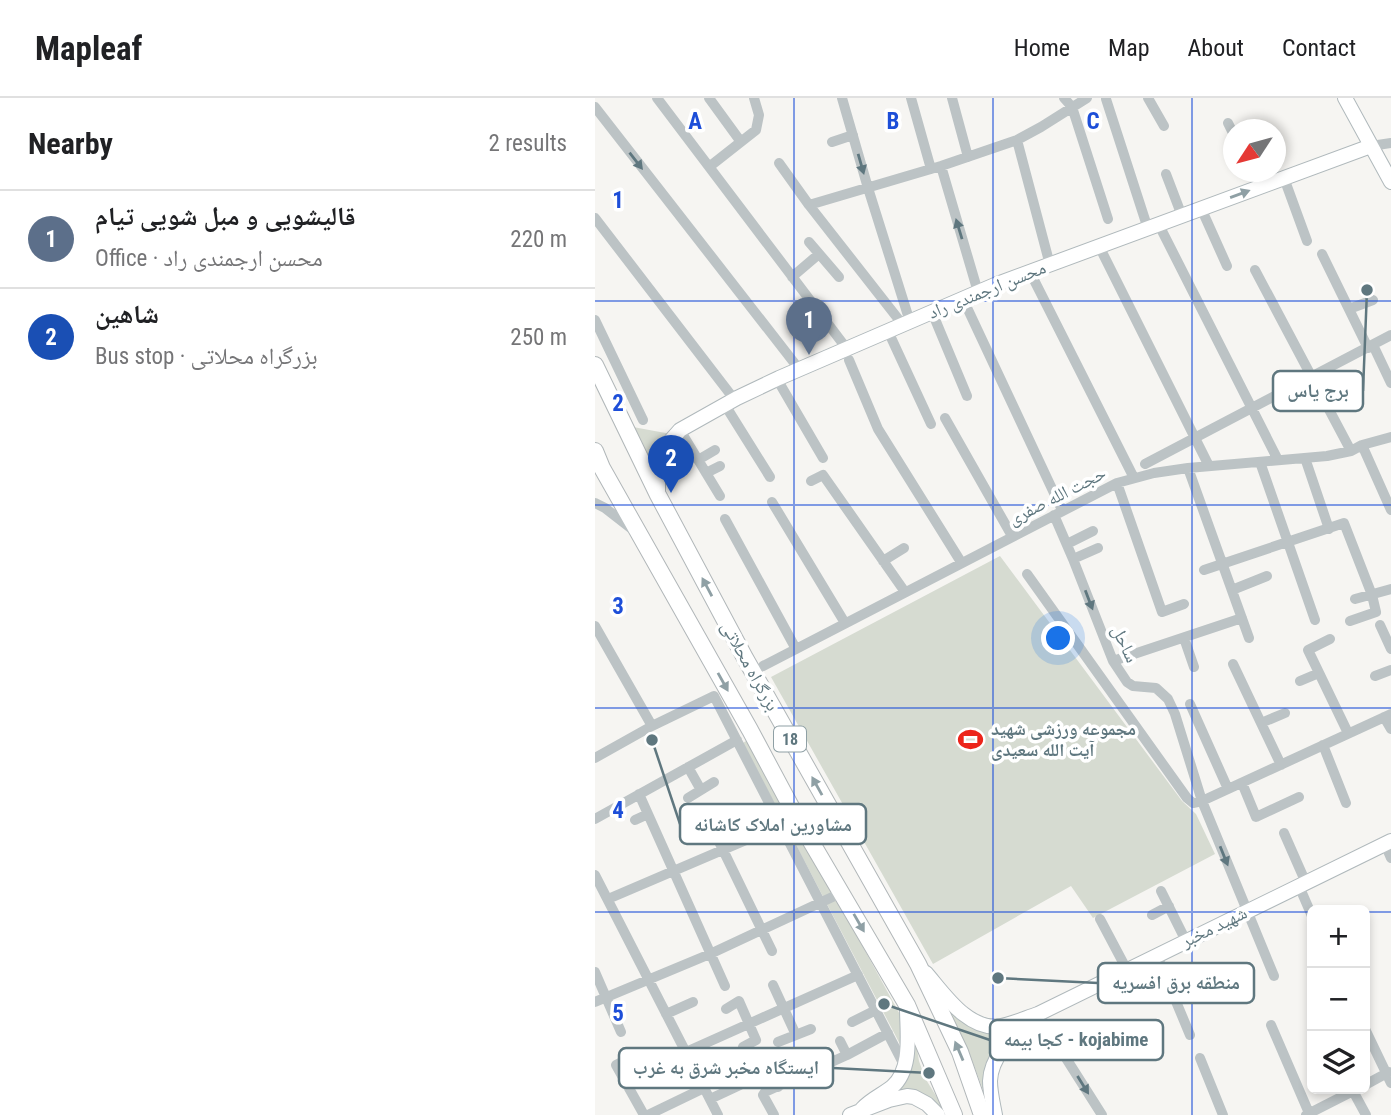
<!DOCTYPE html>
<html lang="en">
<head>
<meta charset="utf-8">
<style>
  body { margin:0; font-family:"Roboto Condensed","Noto Naskh Arabic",sans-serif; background:#f6f6f6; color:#202124 }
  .controls { position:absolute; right:21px; bottom:21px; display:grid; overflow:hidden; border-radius:10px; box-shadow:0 4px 10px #0003 }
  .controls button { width:63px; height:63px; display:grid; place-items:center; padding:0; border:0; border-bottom:2px solid #e0e0e0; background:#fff; color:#202124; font:35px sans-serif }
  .compass { position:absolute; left:628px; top:21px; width:63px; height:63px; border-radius:50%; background:#fff; box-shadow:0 4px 10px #0003; rotate:234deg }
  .you { position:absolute; left:464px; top:541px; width:24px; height:24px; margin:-18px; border:5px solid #fff; border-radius:50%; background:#1a73e8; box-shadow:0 0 0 10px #1a73e833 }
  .badge { display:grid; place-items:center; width:46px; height:46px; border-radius:50%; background:#b45309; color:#fff; font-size:23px; font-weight:700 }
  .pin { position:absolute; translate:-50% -58px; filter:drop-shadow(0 2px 4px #0008) }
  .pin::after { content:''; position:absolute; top:37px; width:24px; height:21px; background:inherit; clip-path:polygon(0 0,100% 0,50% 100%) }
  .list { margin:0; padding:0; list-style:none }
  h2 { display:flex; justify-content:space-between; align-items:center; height:91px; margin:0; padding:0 28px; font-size:30px }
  h2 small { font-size:23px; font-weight:400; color:#757577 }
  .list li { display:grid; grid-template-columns:46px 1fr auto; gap:21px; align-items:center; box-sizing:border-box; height:98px; padding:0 28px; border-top:2px solid #e0e0e0 }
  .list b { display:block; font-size:26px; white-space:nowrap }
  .list p { margin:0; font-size:23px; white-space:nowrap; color:#757577 }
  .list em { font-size:23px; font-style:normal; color:#757577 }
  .icon { flex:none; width:38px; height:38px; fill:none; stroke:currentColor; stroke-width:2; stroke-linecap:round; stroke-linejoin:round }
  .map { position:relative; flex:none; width:796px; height:1017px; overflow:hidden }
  header { display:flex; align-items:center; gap:42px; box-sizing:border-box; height:98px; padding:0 35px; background:#fff; border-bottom:2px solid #e0e0e0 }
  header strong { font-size:33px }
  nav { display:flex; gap:38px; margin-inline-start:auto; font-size:24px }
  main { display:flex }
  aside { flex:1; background:#fff }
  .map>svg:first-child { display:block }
  .green { fill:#d6dbd1 }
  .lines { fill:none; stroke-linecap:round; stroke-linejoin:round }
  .secondary-casing { stroke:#b0b9bc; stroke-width:16 }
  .trunk-casing { stroke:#b1b7b9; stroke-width:18 }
  .minor { stroke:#bcc3c5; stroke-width:10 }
  .secondary { stroke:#fff; stroke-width:14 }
  .trunk { stroke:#fff; stroke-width:16 }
  .oneway { fill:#5f777f }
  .oneway2 { fill:#8fa0a5 }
  .grid { fill:none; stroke:#1d4ed8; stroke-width:2; stroke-opacity:0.55 }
  .labels { text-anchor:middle; stroke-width:7; stroke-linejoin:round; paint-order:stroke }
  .shield { fill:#fff; stroke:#8fa0a5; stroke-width:2 }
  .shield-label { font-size:16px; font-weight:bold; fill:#5f777f }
  .street-label { font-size:18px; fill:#5f777f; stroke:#fff }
  .poi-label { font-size:18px; font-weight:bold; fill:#5f777f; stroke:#fff; text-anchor:start }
  .grid-label { font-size:23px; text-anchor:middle; font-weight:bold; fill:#1d4ed8; stroke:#fff; stroke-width:7; stroke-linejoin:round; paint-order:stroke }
  .leader { fill:none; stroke:#5f777f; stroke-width:2.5 }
  .callout-dot { fill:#5f777f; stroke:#fff; stroke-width:2.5 }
  .callout { fill:#fff; stroke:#5f777f; stroke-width:2.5 }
  .callout-label { font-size:19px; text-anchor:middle; font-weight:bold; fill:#5f777f }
</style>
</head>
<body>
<header>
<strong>Mapleaf</strong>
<nav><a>Home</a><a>Map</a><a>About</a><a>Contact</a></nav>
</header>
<main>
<aside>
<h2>Nearby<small>2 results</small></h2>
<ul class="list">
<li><span class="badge" style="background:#5c6f8a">1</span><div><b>قالیشویی و مبل شویی تیام</b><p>Office · محسن ارجمندی راد</p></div><em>220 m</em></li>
<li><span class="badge" style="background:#1a4fb4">2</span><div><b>شاهین</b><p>Bus stop · بزرگراه محلاتی</p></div><em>250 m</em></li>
</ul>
</aside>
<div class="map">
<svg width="796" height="1017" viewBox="0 0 796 1017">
  <rect width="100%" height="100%" fill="#f6f5f2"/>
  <path class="green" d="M38 329 76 336 58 366Z
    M405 458 587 703 601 716 620 756 498 820 476 788 338 866 176 579Z
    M154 641 308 922 307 950 148 645Z
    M351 906 369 922H432L395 959 396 1013 375 957Z
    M320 939 324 963 330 980 353 1017H350L334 1000 302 996 301 992Z"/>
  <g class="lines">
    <defs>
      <path id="secondary" d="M750 0 796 84
        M63 396V365L70 349 85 332 142 300 184 280 402 186 776 48
        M331 875C349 896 374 934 406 928 418 926 431 920 443 916L796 743
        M267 1011C276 1001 287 997 297 989 318 971 312 934 312 910
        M255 1017 294 1002 312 998 319 999 332 1006 343 1017
        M400 1017C398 1006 395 994 395 983 396 956 421 936 439 919"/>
      <path id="trunk" d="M0 267 63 397 150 560 323 866 365 954 387 1017
        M0 353 7 370 155 632 201 718 312 907 359 1017"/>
    </defs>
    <use href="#secondary" class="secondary-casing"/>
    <use href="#trunk" class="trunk-casing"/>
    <path class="minor" d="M62 0 252 251
      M114 0 146 44
      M247 0 273 90 315 224
      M316 0 336 71
      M357 0 373 59
      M469 0 477 9 513 121
      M553 0 569 28
      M511 1 553 131
      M0 9 204 271
      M633 25 638 35
      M422 42 455 167
      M237 44 258 37
      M776 48 796 45
      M184 65 214 107 308 227
      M346 68 383 194
      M114 69 161 32 164 17 159 0
      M660 74 668 87
      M571 76 587 118
      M689 80 712 143
      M214 107 346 68 422 42 446 29 492 0
      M606 110 632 168
      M0 120 139 301
      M564 127 683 362
      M214 144 244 179
      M504 148 614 368
      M727 156 773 250
      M660 172 756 353
      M435 174 539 380
      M197 179 224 156
      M368 201 467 412
      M754 211 778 202
      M337 214 372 298
      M0 222 48 322
      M293 233 336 326
      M778 247 796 285
      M254 262 283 331 366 464
      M182 281 228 360
      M130 307 175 379
      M350 320 417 438
      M85 332 125 398
      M767 347 796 412
      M710 360 734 431
      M103 362 120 352
      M665 364 720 522
      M550 366 796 237
      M593 370 654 540
      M111 375 125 368
      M216 383 228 377 310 494
      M522 385 567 514 589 506
      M177 404 250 525
      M0 405 10 410 37 431
      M459 417 478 461 518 563 532 584 538 588 561 590 573 601 580 616 607 703 679 878
      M130 421 201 551
      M472 446 498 433
      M478 461 503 450
      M288 463 309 450
      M609 472 749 425 777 497 781 514 755 523
      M432 476 592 700 598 705 607 703 796 616
      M637 492 672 478
      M760 501 796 491
      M785 527 796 551
      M0 528 57 628
      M589 540 599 569
      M735 541 713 552 753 635
      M518 563 647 520
      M638 566 686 667
      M168 568 522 385 559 375 593 370 732 358 756 353 767 347 796 339
      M780 578 796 572
      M705 583 724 575
      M595 606 633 691
      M789 619 796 631
      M666 625 690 615
      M728 647 751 705
      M0 660 57 628 119 598 309 967
      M93 669 106 692
      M647 685 661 719 704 699
      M44 696 130 888
      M93 700 119 684
      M0 721 142 642
      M40 722 53 716
      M114 723 177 853
      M689 735 711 785
      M790 746 796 760
      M0 777 123 1017
      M704 788 717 818
      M566 793 591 843
      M13 801 186 727 201 718
      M557 817 574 808
      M505 821 532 872
      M562 858 595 937
      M0 874 26 934
      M178 887 201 937
      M0 904 115 856 246 795
      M131 911 144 903 161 942 148 949
      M71 916 98 904
      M443 916 507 1017
      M257 924 281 912
      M676 927 714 1015
      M770 931 796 985
      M245 943 252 957
      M183 944 216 931
      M91 954 263 877
      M43 956 21 967 49 1017
      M605 960 628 1017
      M172 965 183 989
      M770 987 794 974
      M758 993 771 1017
      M115 1001 145 987
      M53 1017 109 990
      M179 1017 168 997 170 994 252 957 293 935
      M711 1017 762 991"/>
    <use href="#secondary" class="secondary"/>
    <use href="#trunk" class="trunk"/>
  </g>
  <defs><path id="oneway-solid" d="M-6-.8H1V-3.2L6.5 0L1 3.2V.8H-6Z" transform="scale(1.75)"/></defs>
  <g class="oneway">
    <use href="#oneway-solid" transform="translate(41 63) rotate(52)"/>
    <use href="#oneway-solid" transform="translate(266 66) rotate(74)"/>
    <use href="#oneway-solid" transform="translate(364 131) rotate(-107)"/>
    <use href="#oneway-solid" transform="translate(494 502) rotate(69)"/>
    <use href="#oneway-solid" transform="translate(629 758) rotate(68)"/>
    <use href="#oneway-solid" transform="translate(488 987) rotate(58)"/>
  </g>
  <g class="oneway2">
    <use href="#oneway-solid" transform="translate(645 96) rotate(-20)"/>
    <use href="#oneway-solid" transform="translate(112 489) rotate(-118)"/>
    <use href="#oneway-solid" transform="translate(128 584) rotate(61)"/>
    <use href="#oneway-solid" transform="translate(222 688) rotate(-119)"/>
    <use href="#oneway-solid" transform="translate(264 825) rotate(60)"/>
    <use href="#oneway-solid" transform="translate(364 953) rotate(-113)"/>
  </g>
  <path class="grid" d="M199 0V1017M398 0V1017M597 0V1017M0 203H796M0 407H796M0 610H796M0 814H717M770 814H796"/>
  <defs>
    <symbol id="stadium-bare" viewBox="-9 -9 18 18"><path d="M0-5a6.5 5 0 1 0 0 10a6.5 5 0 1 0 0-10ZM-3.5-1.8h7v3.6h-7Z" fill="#ec251b" stroke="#fff" stroke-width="2.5" paint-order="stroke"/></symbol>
  </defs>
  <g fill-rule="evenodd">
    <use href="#stadium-bare" x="358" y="624" width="35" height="35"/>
  </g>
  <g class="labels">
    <rect class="shield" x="179" y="628.5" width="32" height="25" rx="5"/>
    <g class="shield-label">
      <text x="195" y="647">18</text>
    </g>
    <g class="street-label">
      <text transform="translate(392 192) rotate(-22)" y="6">محسن ارجمندی راد</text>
      <text transform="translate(462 398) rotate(-27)" y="6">حجت الله صفری</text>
      <text transform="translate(530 546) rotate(65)" y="6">ساحل</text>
      <text transform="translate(155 568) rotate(61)" y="6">بزرگراه محلاتی</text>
      <text transform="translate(619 829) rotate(-26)" y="6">شهید مخبر</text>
    </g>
    <g class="poi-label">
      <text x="396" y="637">مجموعه ورزشی شهید<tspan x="396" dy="21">آیت‌ الله سعیدی</tspan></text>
    </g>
  </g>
  <g class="grid-label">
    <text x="100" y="31">A</text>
    <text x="298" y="31">B</text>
    <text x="498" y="31">C</text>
    <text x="23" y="110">1</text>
    <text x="23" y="313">2</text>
    <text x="23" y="516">3</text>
    <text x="23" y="720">4</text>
    <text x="23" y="923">5</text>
  </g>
  <path class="leader" d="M772 192L768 293M57 642L85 726M403 880L503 885M289 906L395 942M334 975L238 970"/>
  <g class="callout-dot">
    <circle cx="772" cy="192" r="7"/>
    <circle cx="57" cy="642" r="7"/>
    <circle cx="403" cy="880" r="7"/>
    <circle cx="289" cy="906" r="7"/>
    <circle cx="334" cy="975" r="7"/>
  </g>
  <g class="callout">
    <rect x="678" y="273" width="90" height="40" rx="7"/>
    <rect x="85" y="706" width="186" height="40" rx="7"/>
    <rect x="503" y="865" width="156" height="40" rx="7"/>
    <rect x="395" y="922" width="173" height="40" rx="7"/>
    <rect x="24" y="950" width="214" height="40" rx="7"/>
  </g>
  <g class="callout-label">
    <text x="723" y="299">برج یاس</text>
    <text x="178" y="733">مشاورین املاک کاشانه</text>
    <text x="581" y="891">منطقه برق افسریه</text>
    <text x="481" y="948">کجا بیمه - kojabime</text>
    <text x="131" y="976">ایستگاه مخبر شرق به غرب</text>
  </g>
</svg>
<div class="controls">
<button>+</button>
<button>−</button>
<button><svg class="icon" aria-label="layers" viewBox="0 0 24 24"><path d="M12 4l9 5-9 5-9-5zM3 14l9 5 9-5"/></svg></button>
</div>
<svg class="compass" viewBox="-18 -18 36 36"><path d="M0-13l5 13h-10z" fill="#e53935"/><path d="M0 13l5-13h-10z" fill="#757577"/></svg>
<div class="you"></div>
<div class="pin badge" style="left:214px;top:257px;background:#5c6f8a">1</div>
<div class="pin badge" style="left:76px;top:395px;background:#1a4fb4">2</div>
</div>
</main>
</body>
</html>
